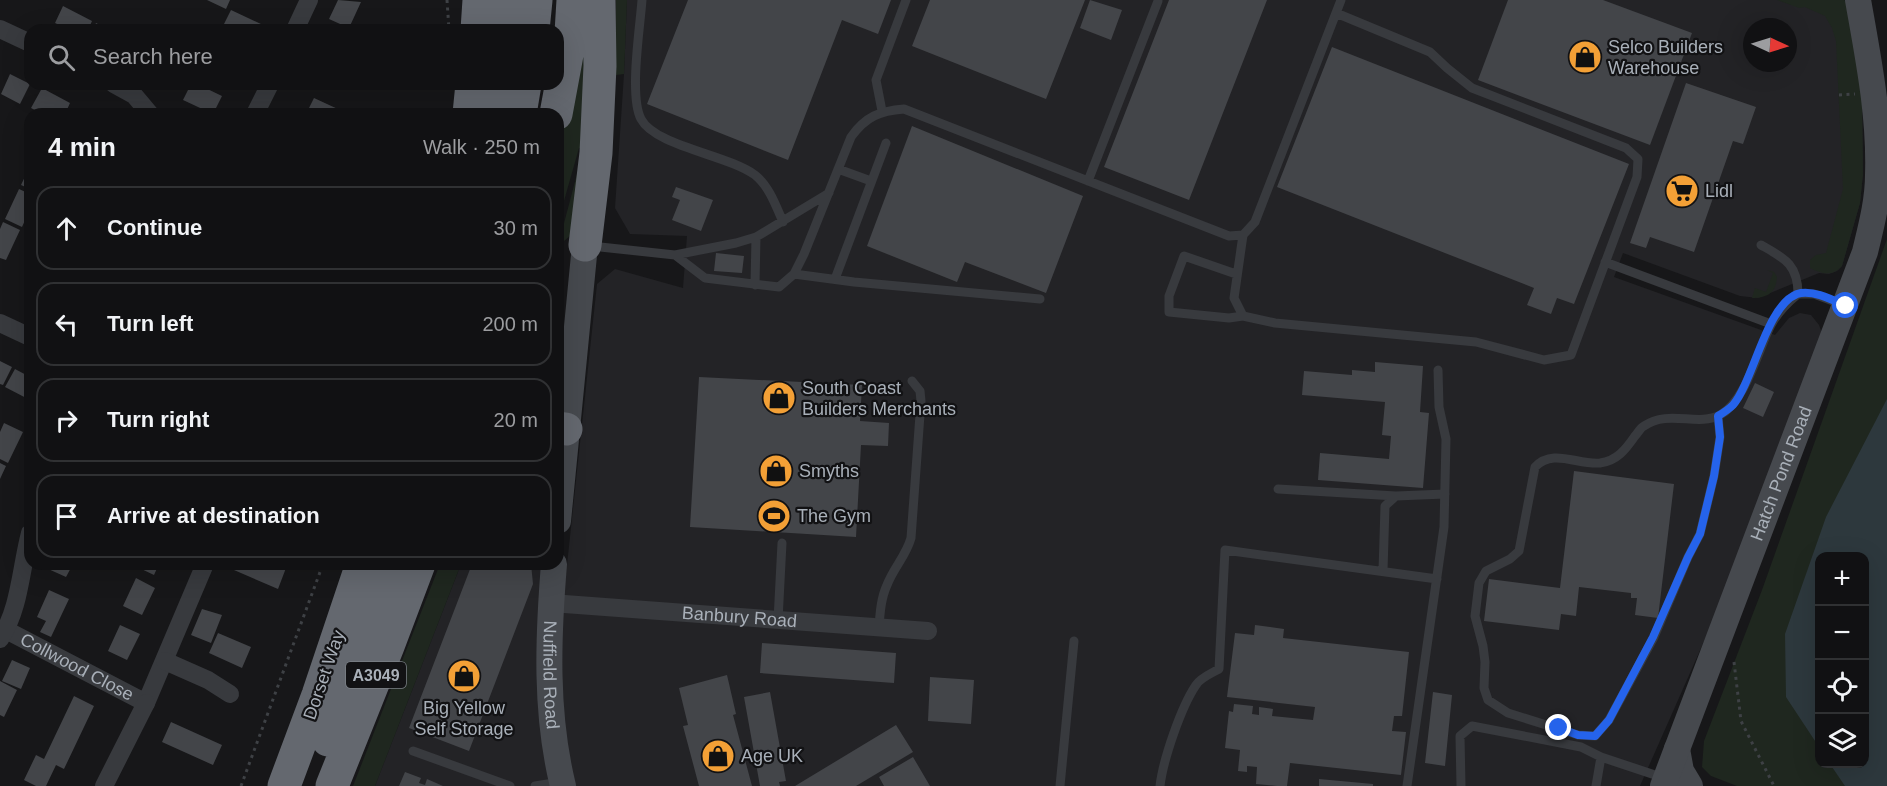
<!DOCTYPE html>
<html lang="en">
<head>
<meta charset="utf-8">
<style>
  body { margin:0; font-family:Helvetica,sans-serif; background:#1a1a1c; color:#f1f3f6 }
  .controls { position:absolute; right:18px; bottom:18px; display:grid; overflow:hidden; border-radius:12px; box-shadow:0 6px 24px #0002 }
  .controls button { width:54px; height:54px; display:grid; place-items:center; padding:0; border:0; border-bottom:2px solid #303133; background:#111113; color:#f1f3f6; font:30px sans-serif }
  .compass { position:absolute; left:1743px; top:18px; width:54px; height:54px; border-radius:50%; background:#111113; box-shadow:0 6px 24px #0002; rotate:94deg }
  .stop { position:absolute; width:18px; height:18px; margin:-14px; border:4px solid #2563eb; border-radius:50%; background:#fff }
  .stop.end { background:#2563eb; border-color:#fff; box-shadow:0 2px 6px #0008 }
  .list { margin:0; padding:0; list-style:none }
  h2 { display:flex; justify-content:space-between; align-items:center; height:78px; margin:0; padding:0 24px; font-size:26px }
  h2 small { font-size:20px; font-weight:400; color:#9c9da0 }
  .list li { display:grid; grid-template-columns:39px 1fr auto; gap:18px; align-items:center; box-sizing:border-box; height:84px; margin:0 12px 12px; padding:0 12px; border:2px solid #303133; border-radius:18px }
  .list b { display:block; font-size:22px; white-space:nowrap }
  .list em { font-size:20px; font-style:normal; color:#9c9da0 }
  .icon { flex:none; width:33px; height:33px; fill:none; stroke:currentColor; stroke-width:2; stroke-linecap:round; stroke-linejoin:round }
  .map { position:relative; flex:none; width:1887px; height:786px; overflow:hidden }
  .search { position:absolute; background:#111113; box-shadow:0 6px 24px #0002; left:24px; top:24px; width:540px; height:66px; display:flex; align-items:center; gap:15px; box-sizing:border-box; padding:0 21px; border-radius:18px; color:#9c9da0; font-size:22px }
  .panel { position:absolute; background:#111113; box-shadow:0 6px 24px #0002; left:24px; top:108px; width:540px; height:462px; border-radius:18px }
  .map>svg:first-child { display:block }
  .built { fill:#232326; fill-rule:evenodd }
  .green { fill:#1f271f; fill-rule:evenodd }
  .water { fill:#2d383d }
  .building { fill:#434549 }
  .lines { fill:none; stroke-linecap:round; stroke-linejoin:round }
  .path { stroke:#3e4145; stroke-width:3; stroke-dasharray:3 4.5; stroke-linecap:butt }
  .lane { stroke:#383a3e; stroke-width:9 }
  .street { stroke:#383a3e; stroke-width:18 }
  .secondary { stroke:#46494e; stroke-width:26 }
  .highway { stroke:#64686f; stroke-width:33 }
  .route { stroke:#2563eb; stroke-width:8 }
  .labels { text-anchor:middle; stroke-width:4.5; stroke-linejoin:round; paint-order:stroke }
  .shield { fill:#121214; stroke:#7c8188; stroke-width:1.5 }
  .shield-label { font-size:16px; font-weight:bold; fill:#a9b0b9 }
  .poi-label { font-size:18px; fill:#a9b0b9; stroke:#121214; text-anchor:start }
  .street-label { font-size:18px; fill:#a9b0b9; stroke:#121214 }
</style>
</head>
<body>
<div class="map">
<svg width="1887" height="786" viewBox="0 0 1887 786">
  <rect width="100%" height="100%" fill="#171719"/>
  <path class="built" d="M627 0H1844L1862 94 1863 174 1860 203 1842 266 1837 271 1829 274 1819 273 1758 298 1740 296 1623 253 1614 277 1775 335 1789 318 1800 313 1811 315 1819 325 1823 336 1732 578 1640 786H375L461 564 567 565 597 284 615 269 683 288 687 236 630 234 615 208 624 74ZM1752 27H1788V63H1752Z"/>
  <path class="green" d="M583 0 586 148H579L558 222V146L568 106Z
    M616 0H627L624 74 616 75Z
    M1777 0H1844L1847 2 1862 94 1863 174 1860 203 1842 266C1832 277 1822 274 1810 268V260L1816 255 1826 253 1843 189 1836 41 1832 28 1825 16 1805 7 1799 8Z
    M582 155 571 235 564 241 558 287V246Z
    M1887 239V786H1737L1711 776 1702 767 1704 741 1762 590ZM1820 556H1864V764H1820Z
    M1767 270 1774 272 1777 277C1776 293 1767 298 1752 298L1755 288 1766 292 1773 273Z
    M440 564H461L375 786H353Z"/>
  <path class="water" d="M1887 399V786H1845L1830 764H1864V556H1820L1819 747 1786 697 1785 634 1826 517Z"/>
  <path class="building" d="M207 0H230L226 9Z
    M338 0 361 2 349 28 329 19Z
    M688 0H891L878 34 842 20 788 160 647 104Z
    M930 0H1085L1046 99 912 46Z
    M1090 0 1122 10 1111 40 1080 28Z
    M1169 0H1267L1189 200 1104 167Z
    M1508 0H1603L1692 33 1650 145 1478 80Z
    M63 6 92 21 88 30H70L55 23Z
    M231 10 261 24 258 30H231L223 26Z
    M96 23 110 30H93Z
    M1332 47 1629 164 1574 304 1557 298 1551 314 1527 305 1534 288 1277 187Z
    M10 74 30 84 20 104 1 94Z
    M1686 83 1756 107 1743 144 1733 141 1694 252 1650 237 1646 248 1630 243Z
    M191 84H197L222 96 213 114 183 100Z
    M42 88 70 103 65 114H43L31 108Z
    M314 98 340 110 339 114H306Z
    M912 126 1083 196 1046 293 965 262 957 282 867 246Z
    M30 166V189L21 185Z
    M676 187 713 200 701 231 672 220 680 200 672 197Z
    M19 189 30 194V209L22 227 5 219Z
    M3 222 20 230 6 260 0 258V229Z
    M716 253 744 256 742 273 714 271Z
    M0 361 12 367 3 385 0 384Z
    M1375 362 1423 366 1420 412 1429 413 1423 488 1318 480 1320 453 1389 459 1391 436 1382 435 1385 402 1302 395 1304 371 1352 375V370L1375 372Z
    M15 369 30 377V400L5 387Z
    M699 377 862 385 860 421 889 423 888 446 861 445 856 537 690 527Z
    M1755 383 1774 392 1763 417 1743 408Z
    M4 423 23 432 8 463 0 459V432Z
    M0 463 6 466 0 479Z
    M1574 471 1674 484 1658 618 1635 615 1637 598H1631V593L1579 587 1576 616 1561 614 1559 630 1484 621 1489 579 1560 588Z
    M48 564H73L66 577 46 568Z
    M136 564H159L154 575 135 566Z
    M220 564H276L286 568 278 589Z
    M472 564H531L533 584 469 751 409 728Z
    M136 578 155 588 142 615 123 606Z
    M49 590 69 599 51 637 40 632 46 621 37 617Z
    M202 609 222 615 211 643 191 635Z
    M120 625 140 634 127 660 108 651Z
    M1255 625 1284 629 1283 638 1409 652 1402 716H1394L1392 731 1406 732 1401 775 1290 763 1287 786H1277L1256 784 1257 767 1247 766V772L1238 771 1240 750 1225 748 1229 711 1233 712 1234 704 1253 706 1252 714 1259 715V707L1273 709 1272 716 1313 720 1315 707 1227 697 1235 633 1254 635Z
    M218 633 251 647 242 668 209 653Z
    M762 643 896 653 894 683 760 673Z
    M12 660 30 668 21 689 2 681Z
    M727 675 736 714 733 715 752 786H699L683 726 688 725 679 688Z
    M930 677 974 680 971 724 928 721Z
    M0 681 17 690 4 717 0 715Z
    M770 692 786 781 779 782 780 786H760L744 697Z
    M1433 692 1452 695 1445 766 1425 763Z
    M74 696 94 706 64 769 56 765 46 786H36L24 780 36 755 44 759Z
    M171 722 222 745 213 765 162 742Z
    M896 725 913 752 856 786H795Z
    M913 757 930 786H884L879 777Z
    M405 772 421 778 419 783 425 785 427 779 443 786H399Z
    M1319 779 1373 784V786H1319Z"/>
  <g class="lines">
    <path class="path" d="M447 0 449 30
      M1839 95 1855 94
      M558 236 562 221
      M1734 662 1741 721 1774 786
      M241 786 323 564"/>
    <path class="lane" d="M642 0C640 28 629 96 641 119 655 146 728 155 755 175 769 186 776 206 783 222
      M882 111 876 80 906 0
      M838 169 871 181
      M1088 181 1158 1
      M1243 235 1234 298 1243 316 1275 323 1476 342 1544 360 1571 355 1637 177 1638 159 1626 148 1472 88 1447 68 1430 52 1336 13
      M1761 245C1784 258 1798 264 1798 294
      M591 246 675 255 736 243 756 237 829 193
      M675 255 705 278 779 287 794 274 804 254 851 137C866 116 880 111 904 109L1229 236 1243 235 1255 222 1341 0
      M1605 262 1771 324
      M794 274 854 282 1040 299
      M1236 274 1184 256 1169 296V312L1229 318 1243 316
      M835 279 886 143
      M755 285 756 237
      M1718 416 1720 437 1714 476 1700 534 1688 557 1654 637 1609 720 1595 736 1578 735 1508 713 1488 700 1484 688 1485 662 1483 646 1475 616 1479 583 1486 571 1510 559 1519 551 1535 467C1553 448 1577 465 1600 463 1617 461 1626 449 1635 436 1638 433 1640 428 1644 426 1669 409 1697 427 1720 415 1746 401 1758 350 1771 325 1778 312 1787 303 1798 294H1814L1844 305
      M1278 489 1396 496
      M1383 571 1385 506 1396 496 1445 494
      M778 620 782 543
      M879 627C880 613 881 598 887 585 894 567 906 556 911 538L921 401 920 391 912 381
      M413 751 510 786
      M535 786 560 782
      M1060 786 1074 641
      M1160 786C1163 760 1181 707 1196 685 1200 678 1212 673 1219 669L1225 550 1437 579
      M1407 786 1444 527 1446 439 1439 407 1438 370
      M1461 786 1460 736 1472 726 1581 747 1601 757 1664 778
      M1596 786 1601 757"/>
    <g class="street">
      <path d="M0 29 30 43"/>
      <path d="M295 30 309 0"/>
      <path d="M114 84 134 95 150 114"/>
      <path d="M255 114 270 84"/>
      <path d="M0 323 30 337"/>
      <path id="s1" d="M551 603 928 631"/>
      <path id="s2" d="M6 630 146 703 205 564"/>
      <path d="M0 639C20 609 21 567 30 533"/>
      <path d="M165 661 208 680 230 694"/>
      <path d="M104 786 146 703"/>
    </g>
    <g class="secondary">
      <path d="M558 521 585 245"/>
      <path id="s3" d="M554 564C548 638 545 713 563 786"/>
      <path d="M1677 749 1681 771 1690 786"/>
      <path id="s4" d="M1663 786 1865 252C1871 227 1878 201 1878 175 1880 116 1868 57 1858 0"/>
    </g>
    <path class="highway" d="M477 30 479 0
      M509 30 511 0
      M533 30 536 0
      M469 114 472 84
      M495 114 500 84
      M520 114 525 84
      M556 114 571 33 573 0
      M585 245 596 153 600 66 599 0
      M558 428 566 429
      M328 740 391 564
      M284 786 318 695 362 564
      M332 786 388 646 419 564"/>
  </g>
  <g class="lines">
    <path class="route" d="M1559 728 1578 735 1595 736 1609 720 1653 637 1688 557 1700 534 1714 476 1720 437 1718 416C1723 413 1729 409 1733 405 1754 380 1766 306 1797 294 1812 289 1833 300 1846 306"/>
  </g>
  <defs>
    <symbol id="shop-disc" viewBox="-11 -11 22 22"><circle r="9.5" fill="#f3a036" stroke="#121214"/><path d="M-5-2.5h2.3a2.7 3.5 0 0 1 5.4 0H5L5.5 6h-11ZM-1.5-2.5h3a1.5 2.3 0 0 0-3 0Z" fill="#111"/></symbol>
    <symbol id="supermarket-disc" viewBox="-11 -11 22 22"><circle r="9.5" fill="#f3a036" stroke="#121214"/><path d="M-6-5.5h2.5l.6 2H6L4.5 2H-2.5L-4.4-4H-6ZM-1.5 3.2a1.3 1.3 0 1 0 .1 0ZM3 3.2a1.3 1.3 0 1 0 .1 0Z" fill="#111"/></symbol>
    <symbol id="stadium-disc" viewBox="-11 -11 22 22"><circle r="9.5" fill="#f3a036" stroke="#121214"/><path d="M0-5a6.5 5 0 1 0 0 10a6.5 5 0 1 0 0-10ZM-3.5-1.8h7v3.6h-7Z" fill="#111"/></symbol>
  </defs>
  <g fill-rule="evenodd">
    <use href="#shop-disc" x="1566" y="38" width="38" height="38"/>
    <use href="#supermarket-disc" x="1663" y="172" width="38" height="38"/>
    <use href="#shop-disc" x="760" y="379" width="38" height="38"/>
    <use href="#shop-disc" x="757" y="452" width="38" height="38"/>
    <use href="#stadium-disc" x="755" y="497" width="38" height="38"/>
    <use href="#shop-disc" x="445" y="657" width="38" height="38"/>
    <use href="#shop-disc" x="699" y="737" width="38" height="38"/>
  </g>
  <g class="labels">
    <rect class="shield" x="346" y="662" width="60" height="26" rx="4.5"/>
    <g class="shield-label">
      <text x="376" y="681">A3049</text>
    </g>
    <g class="poi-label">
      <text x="1608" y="53">Selco Builders<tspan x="1608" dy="21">Warehouse</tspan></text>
      <text x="1705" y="197">Lidl</text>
      <text x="802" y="394">South Coast<tspan x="802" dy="21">Builders Merchants</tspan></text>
      <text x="799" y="477">Smyths</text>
      <text x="797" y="522">The Gym</text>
      <text x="464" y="714" text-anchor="middle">Big Yellow<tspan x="464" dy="21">Self Storage</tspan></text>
      <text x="741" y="762">Age UK</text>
    </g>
    <g class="street-label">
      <text dy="6" stroke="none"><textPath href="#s4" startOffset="334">Hatch Pond Road</textPath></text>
      <text dy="6" stroke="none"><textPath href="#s1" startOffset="189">Banbury Road</textPath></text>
      <text dy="6" stroke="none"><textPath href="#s2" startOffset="80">Collwood Close</textPath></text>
      <text transform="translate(324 675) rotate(-71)" y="6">Dorset Way</text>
      <text dy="6" stroke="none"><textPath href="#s3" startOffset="111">Nuffield Road</textPath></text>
    </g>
  </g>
</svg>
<div class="controls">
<button>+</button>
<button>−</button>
<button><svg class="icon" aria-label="locate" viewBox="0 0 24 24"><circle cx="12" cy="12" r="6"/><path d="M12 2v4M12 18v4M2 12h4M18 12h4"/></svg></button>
<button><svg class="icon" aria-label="layers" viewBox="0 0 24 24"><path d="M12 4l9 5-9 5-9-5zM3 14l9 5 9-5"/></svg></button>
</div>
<svg class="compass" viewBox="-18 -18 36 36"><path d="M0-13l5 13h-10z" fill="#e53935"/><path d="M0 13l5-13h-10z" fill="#9c9da0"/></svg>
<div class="stop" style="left:1846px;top:306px"></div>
<div class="stop end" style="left:1559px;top:728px"></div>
<div class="search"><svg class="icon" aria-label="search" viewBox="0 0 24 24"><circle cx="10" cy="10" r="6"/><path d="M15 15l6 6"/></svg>Search here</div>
<section class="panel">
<h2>4 min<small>Walk · 250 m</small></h2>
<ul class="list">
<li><svg class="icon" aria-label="ahead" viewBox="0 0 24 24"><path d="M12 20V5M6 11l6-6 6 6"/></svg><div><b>Continue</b></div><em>30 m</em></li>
<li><svg class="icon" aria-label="left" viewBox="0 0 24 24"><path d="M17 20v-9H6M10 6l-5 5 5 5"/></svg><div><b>Turn left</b></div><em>200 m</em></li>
<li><svg class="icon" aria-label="right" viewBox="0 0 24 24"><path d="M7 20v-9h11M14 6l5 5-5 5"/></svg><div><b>Turn right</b></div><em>20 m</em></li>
<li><svg class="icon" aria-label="arrive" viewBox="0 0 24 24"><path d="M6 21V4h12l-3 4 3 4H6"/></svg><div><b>Arrive at destination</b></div></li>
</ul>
</section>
</div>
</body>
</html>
